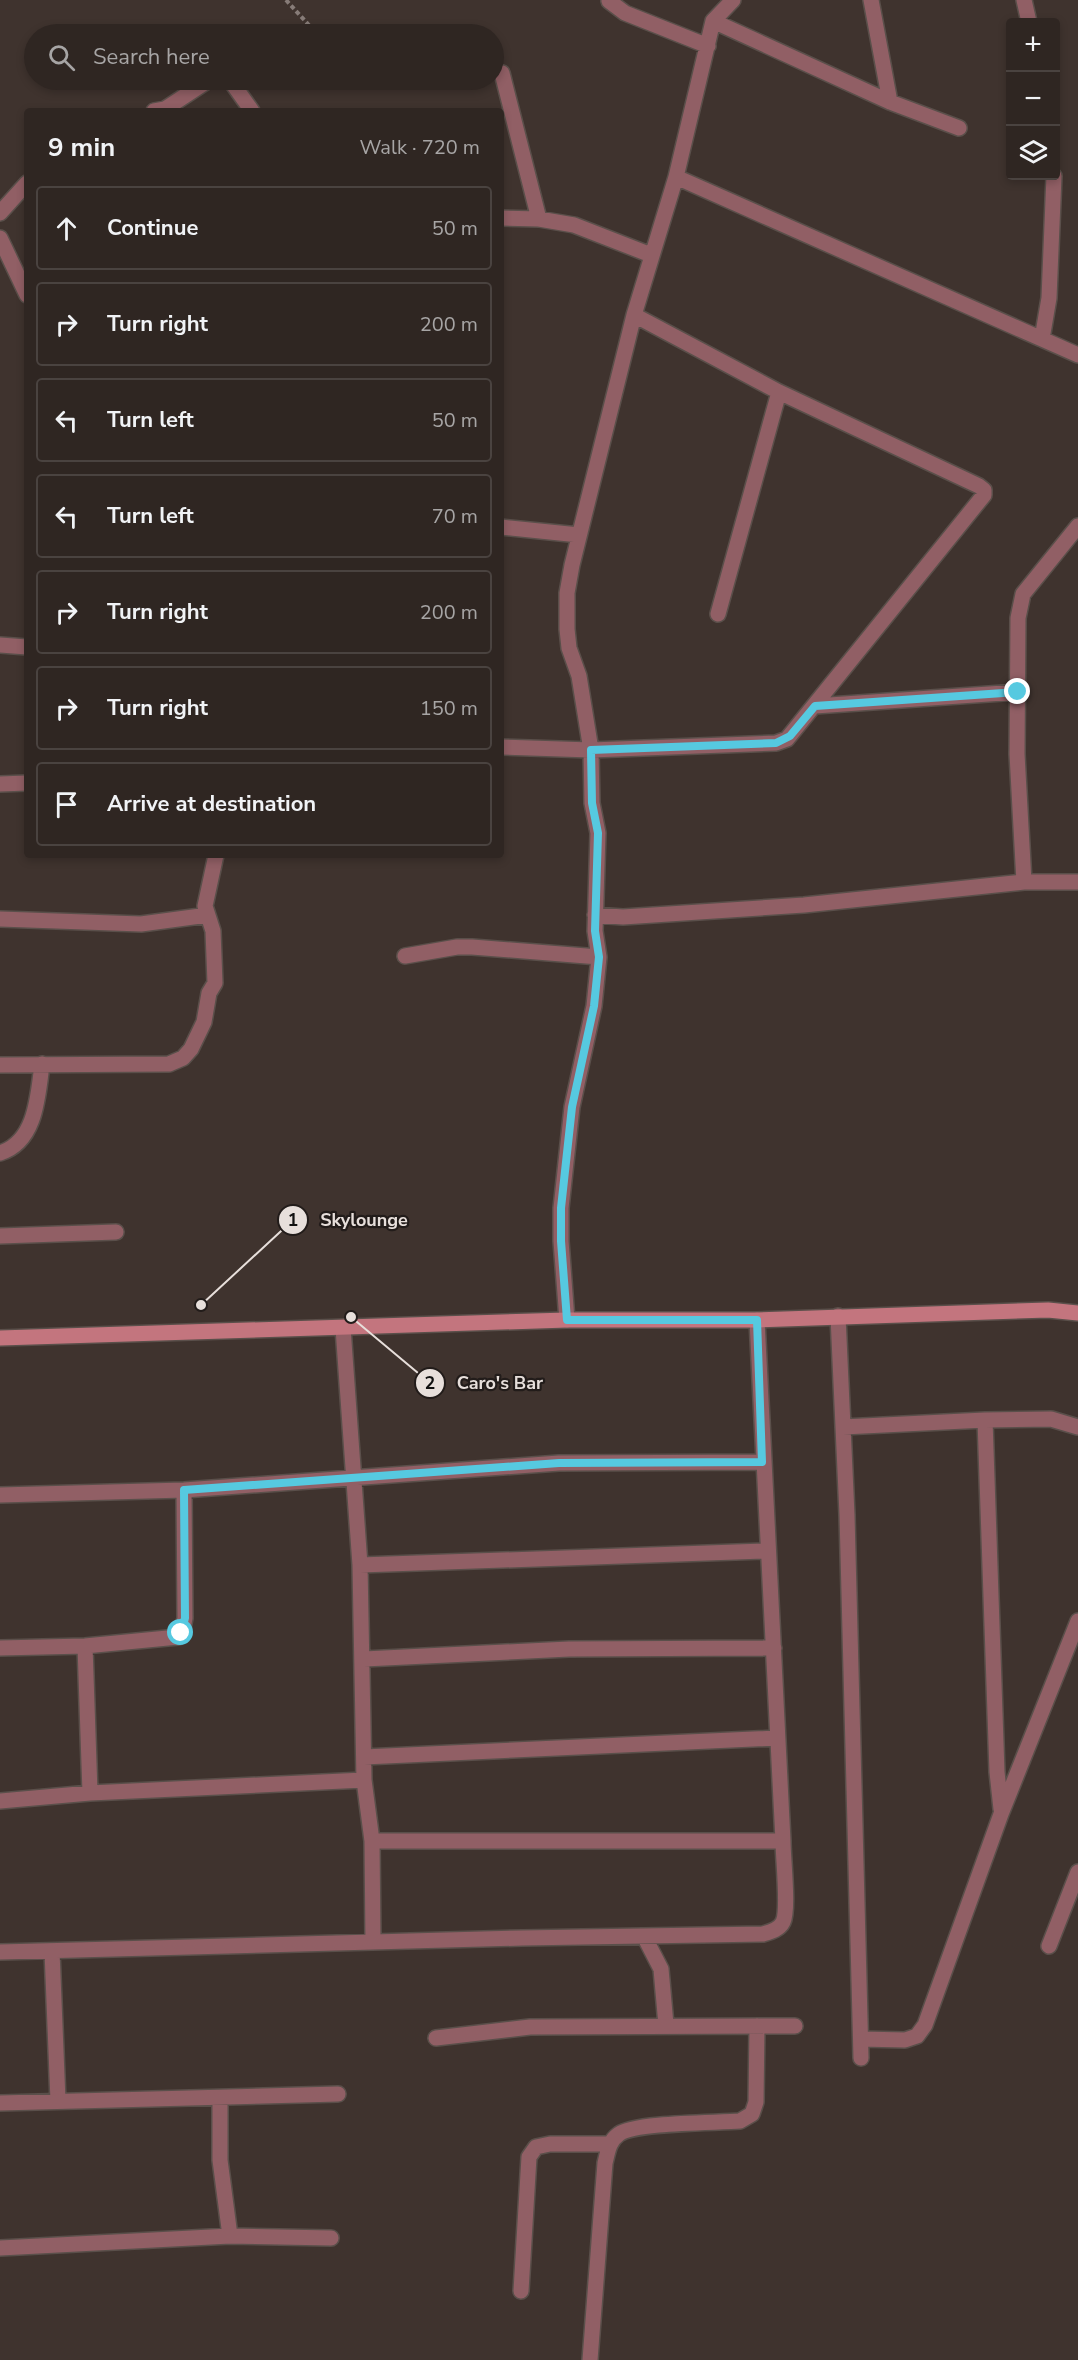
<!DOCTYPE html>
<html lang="en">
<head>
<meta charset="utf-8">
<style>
  body { margin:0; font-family:"Nunito Sans",sans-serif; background:#372e2a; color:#f1f3f6 }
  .controls { position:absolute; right:18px; top:18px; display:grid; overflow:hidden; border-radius:6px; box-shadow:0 3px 9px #0003 }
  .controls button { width:54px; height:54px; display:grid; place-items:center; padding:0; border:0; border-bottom:2px solid #4a4340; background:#2f2622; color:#f1f3f6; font:30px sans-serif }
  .stop { position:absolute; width:18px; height:18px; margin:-14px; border:4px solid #56c9e0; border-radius:50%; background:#fff }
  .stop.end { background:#56c9e0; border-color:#fff; box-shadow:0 2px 6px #0008 }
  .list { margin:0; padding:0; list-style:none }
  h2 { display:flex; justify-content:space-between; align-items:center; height:78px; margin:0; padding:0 24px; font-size:26px }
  h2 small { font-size:20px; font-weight:400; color:#a7a5a5 }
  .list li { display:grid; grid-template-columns:39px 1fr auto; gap:18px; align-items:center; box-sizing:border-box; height:84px; margin:0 12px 12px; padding:0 12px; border:2px solid #4a4340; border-radius:6px }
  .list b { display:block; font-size:22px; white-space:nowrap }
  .list em { font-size:20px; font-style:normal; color:#a7a5a5 }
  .icon { flex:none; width:33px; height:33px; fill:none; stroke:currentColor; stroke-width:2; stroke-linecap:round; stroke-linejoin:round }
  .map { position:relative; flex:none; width:1078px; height:2360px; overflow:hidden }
  .search { position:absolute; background:#2f2622; box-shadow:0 3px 9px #0003; left:24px; top:24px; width:480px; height:66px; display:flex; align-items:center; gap:15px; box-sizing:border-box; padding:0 21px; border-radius:33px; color:#a7a5a5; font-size:22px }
  .panel { position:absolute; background:#2f2622; box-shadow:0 3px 9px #0003; left:24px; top:108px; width:480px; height:750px; border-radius:6px }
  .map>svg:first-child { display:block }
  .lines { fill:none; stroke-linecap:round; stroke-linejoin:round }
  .street-casing { stroke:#5a4f4a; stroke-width:18 }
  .secondary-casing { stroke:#5a4f4a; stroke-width:18 }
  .path { stroke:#877c78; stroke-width:4; stroke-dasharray:4.5 3; stroke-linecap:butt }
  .street { stroke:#915f65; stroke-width:15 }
  .secondary { stroke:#c3757e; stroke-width:15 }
  .route { stroke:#56c9e0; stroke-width:8 }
  .leader { fill:none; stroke:#e7dfdb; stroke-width:2 }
  .callout-dot { fill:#e7dfdb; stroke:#221c1a; stroke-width:2 }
  .mark-label { font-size:18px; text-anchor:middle; font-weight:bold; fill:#111 }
  .callout-label { font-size:18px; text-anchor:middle; font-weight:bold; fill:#e7dfdb; stroke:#221c1a; stroke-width:4.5; stroke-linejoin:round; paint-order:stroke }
</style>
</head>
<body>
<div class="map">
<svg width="1078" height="2360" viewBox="0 0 1078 2360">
  <rect width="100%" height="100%" fill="#3f332e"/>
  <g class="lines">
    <defs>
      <path id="street" d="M871 0 890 102
        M1024 0 1029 22
        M609 1 625 13 708 46
        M713 21 890 102 959 128
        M502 73 539 219
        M230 80 252 111
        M154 111 165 109 209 80
        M676 177 1078 355
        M0 213 27 183
        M501 218 539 219 574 225 651 255
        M0 238 27 295
        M1042 339 1049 298 1054 176
        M501 527 579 535
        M718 614 779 392
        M0 645 27 647
        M815 706 1018 692
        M501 747 591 750 776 743 787 739 984 495V490L979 486 779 392 634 315
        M0 784 27 783
        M1024 882 1017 754 1018 618 1023 594 1078 526
        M595 915 623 917 804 905 1024 882H1078
        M0 919 141 924 208 915
        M405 956 457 947H472L599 957
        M0 1065 169 1064 183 1058 191 1049 204 1022 209 993 215 983 213 931 205 906 216 855
        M0 1153C36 1142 38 1096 42 1064
        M0 1236 116 1232
        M838 1316 847 1515 861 2058
        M567 1320 561 1241V1208L572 1107 594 1006 599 957 595 931 598 833 592 803 591 750 579 676 569 648 567 629V593L572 565 634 315 676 177 713 21 733 0
        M343 1328 360 1565 364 1780 372 1841 373 1942
        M985 1420 997 1772 1001 1809
        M843 1427 985 1420 1051 1419 1078 1427
        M0 1495 184 1490 559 1463 762 1462
        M360 1565 767 1551
        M85 1646 90 1793
        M0 1648 85 1646 178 1637 183 1628 185 1618 184 1490
        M364 1659 569 1649 774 1648
        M364 1757 776 1738
        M0 1801 90 1793 364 1780
        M372 1841H783
        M644 1936 661 1969 666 2025
        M1049 1946 1078 1872
        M52 1951 58 2101
        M0 1952 522 1938 763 1934C770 1932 779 1930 783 1922 789 1910 783 1858 783 1841L757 1320
        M436 2038 530 2027 795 2026
        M861 2039 905 2040 917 2036 925 2025 1001 1814 1078 1621
        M220 2098V2160L230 2236
        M0 2103 338 2094
        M0 2248 230 2236 331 2238
        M521 2291 529 2157 536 2147 550 2144H609
        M590 2360 605 2163C608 2151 609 2141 619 2134 635 2122 716 2123 740 2121L752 2114 756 2102 757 2026"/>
      <path id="secondary" d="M0 1338 567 1320H757L1048 1310 1078 1313"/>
    </defs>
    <use href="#street" class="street-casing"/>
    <use href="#secondary" class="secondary-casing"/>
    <path class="path" d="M286 0 317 34"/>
    <use href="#street" class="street"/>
    <use href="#secondary" class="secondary"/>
  </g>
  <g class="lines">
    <path class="route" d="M181 1633 185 1618 184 1490 559 1463 762 1462 757 1320H567L561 1241V1208L572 1107 594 1006 599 957 595 931 598 833 592 803 591 750 776 743 790 736 815 706 1018 692"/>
  </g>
  <path class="leader" d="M201 1305L293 1220M351 1317L430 1383"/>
  <g class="callout-dot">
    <circle cx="201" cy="1305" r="6"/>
    <circle cx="351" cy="1317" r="6"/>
    <circle cx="293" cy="1220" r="15"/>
    <circle cx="430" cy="1383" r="15"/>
  </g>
  <g class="mark-label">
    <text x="293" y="1226">1</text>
    <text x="430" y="1389">2</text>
  </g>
  <g class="callout-label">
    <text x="364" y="1226">Skylounge</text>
    <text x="500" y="1389">Caro's Bar</text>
  </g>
</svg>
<div class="controls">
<button>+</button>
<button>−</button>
<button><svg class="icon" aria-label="layers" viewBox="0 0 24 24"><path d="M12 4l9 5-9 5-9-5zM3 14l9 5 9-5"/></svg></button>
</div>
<div class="stop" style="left:181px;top:1633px"></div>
<div class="stop end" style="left:1018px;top:692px"></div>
<div class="search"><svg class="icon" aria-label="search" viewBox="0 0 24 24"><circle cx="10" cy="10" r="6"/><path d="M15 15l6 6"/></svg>Search here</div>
<section class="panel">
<h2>9 min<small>Walk · 720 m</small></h2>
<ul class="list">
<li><svg class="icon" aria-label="ahead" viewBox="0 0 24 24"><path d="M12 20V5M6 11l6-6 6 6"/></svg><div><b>Continue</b></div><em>50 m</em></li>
<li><svg class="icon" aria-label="right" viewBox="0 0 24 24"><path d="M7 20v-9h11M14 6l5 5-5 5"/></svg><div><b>Turn right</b></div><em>200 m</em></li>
<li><svg class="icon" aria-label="left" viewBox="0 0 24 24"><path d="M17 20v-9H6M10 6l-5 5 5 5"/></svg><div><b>Turn left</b></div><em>50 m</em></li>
<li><svg class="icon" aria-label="left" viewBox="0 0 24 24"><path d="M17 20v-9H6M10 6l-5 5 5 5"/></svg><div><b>Turn left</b></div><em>70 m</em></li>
<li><svg class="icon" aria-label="right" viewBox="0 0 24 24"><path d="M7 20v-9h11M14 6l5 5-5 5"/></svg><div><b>Turn right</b></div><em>200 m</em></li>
<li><svg class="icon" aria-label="right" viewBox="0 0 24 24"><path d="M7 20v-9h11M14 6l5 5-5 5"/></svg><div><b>Turn right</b></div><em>150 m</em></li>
<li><svg class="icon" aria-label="arrive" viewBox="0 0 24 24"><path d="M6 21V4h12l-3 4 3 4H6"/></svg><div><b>Arrive at destination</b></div></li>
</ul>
</section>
</div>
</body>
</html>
